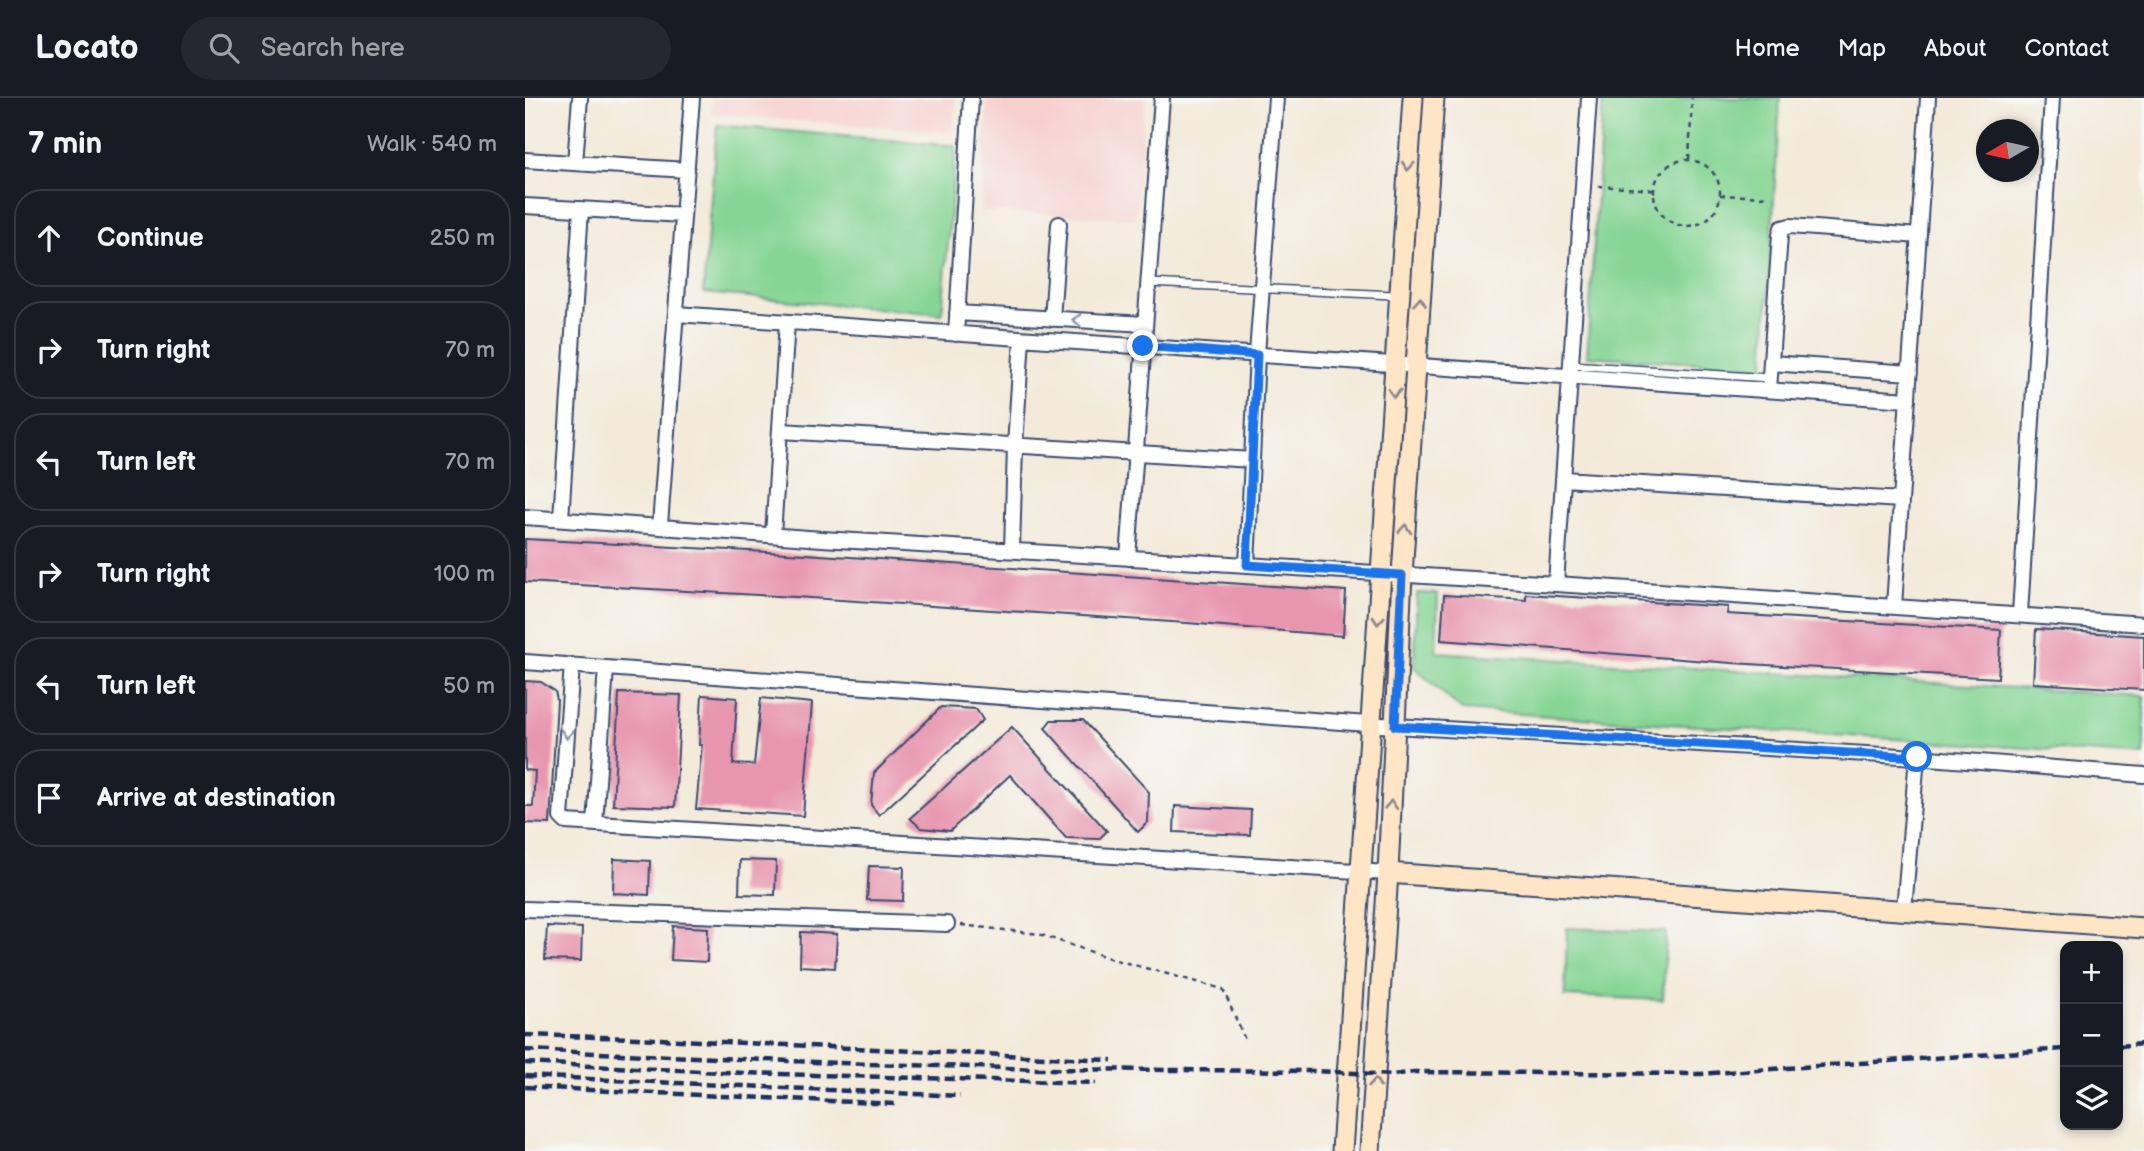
<!DOCTYPE html>
<html lang="en">
<head>
<meta charset="utf-8">
<style>
  body { margin:0; font-family:"Balsamiq Sans",sans-serif; background:#242831; color:#f1f3f6 }
  .controls { position:absolute; right:21px; bottom:21px; display:grid; overflow:hidden; border-radius:14px; box-shadow:0 4px 10px #0003 }
  .controls button { width:63px; height:63px; display:grid; place-items:center; padding:0; border:0; border-bottom:2px solid #363941; background:#171b24; color:#f1f3f6; font:35px sans-serif }
  .compass { position:absolute; left:1451px; top:21px; width:63px; height:63px; border-radius:50%; background:#171b24; box-shadow:0 4px 10px #0003; rotate:261deg }
  .stop { position:absolute; width:21px; height:21px; margin:-16px; border:5px solid #1a73e8; border-radius:50%; background:#fff }
  .stop.end { background:#1a73e8; border-color:#fff; box-shadow:0 2px 7px #0008 }
  .list { margin:0; padding:0; list-style:none }
  h2 { display:flex; justify-content:space-between; align-items:center; height:91px; margin:0; padding:0 28px; font-size:30px }
  h2 small { font-size:23px; font-weight:400; color:#9ea1a6 }
  .list li { display:grid; grid-template-columns:46px 1fr auto; gap:21px; align-items:center; box-sizing:border-box; height:98px; margin:0 14px 14px; padding:0 14px; border:2px solid #363941; border-radius:28px }
  .list b { display:block; font-size:26px; white-space:nowrap }
  .list em { font-size:23px; font-style:normal; color:#9ea1a6 }
  .icon { flex:none; width:38px; height:38px; fill:none; stroke:currentColor; stroke-width:2; stroke-linecap:round; stroke-linejoin:round }
  .map { position:relative; flex:none; width:1619px; height:1053px; overflow:hidden }
  header { display:flex; align-items:center; gap:42px; box-sizing:border-box; height:98px; padding:0 35px; background:#171b24; border-bottom:2px solid #363941 }
  header strong { font-size:33px }
  nav { display:flex; gap:38px; margin-inline-start:auto; font-size:24px }
  .search { width:490px; height:63px; background:#242831; display:flex; align-items:center; gap:18px; box-sizing:border-box; padding:0 24px; border-radius:38px; color:#9ea1a6; font-size:26px }
  main { display:flex }
  aside { flex:1; background:#171b24 }
  .map>svg:first-child { display:block }
  .built { fill:#f7d0cd }
  .green { fill:#86d594; stroke:#508279; stroke-width:2 }
  .building { fill:#e895af }
  .lines { fill:none; stroke-linecap:round; stroke-linejoin:round }
  .lane-casing { stroke:#3b4b70; stroke-width:10 }
  .street-casing { stroke:#3b4b70; stroke-width:18 }
  .secondary-casing { stroke:#3b4b70; stroke-width:23 }
  .path { stroke:#3b4b70; stroke-width:2.5; stroke-dasharray:5 5; stroke-linecap:butt }
  .lane { stroke:#fff; stroke-width:7 }
  .street { stroke:#fff; stroke-width:14 }
  .secondary { stroke:#fee5c5; stroke-width:19 }
  .rail { stroke:#1b2f5e; stroke-width:4.5; stroke-dasharray:10 5; stroke-linecap:butt }
  .oneway { stroke:#8c8a92 }
  .oneway2 { stroke:#8d97ae }
  .route { stroke:#1a73e8; stroke-width:9 }
</style>
</head>
<body>
<header>
<strong>Locato</strong>
<div class="search"><svg class="icon" aria-label="search" viewBox="0 0 24 24"><circle cx="10" cy="10" r="6"/><path d="M15 15l6 6"/></svg>Search here</div>
<nav><a>Home</a><a>Map</a><a>About</a><a>Contact</a></nav>
</header>
<main>
<aside>
<h2>7 min<small>Walk · 540 m</small></h2>
<ul class="list">
<li><svg class="icon" aria-label="ahead" viewBox="0 0 24 24"><path d="M12 20V5M6 11l6-6 6 6"/></svg><div><b>Continue</b></div><em>250 m</em></li>
<li><svg class="icon" aria-label="right" viewBox="0 0 24 24"><path d="M7 20v-9h11M14 6l5 5-5 5"/></svg><div><b>Turn right</b></div><em>70 m</em></li>
<li><svg class="icon" aria-label="left" viewBox="0 0 24 24"><path d="M17 20v-9H6M10 6l-5 5 5 5"/></svg><div><b>Turn left</b></div><em>70 m</em></li>
<li><svg class="icon" aria-label="right" viewBox="0 0 24 24"><path d="M7 20v-9h11M14 6l5 5-5 5"/></svg><div><b>Turn right</b></div><em>100 m</em></li>
<li><svg class="icon" aria-label="left" viewBox="0 0 24 24"><path d="M17 20v-9H6M10 6l-5 5 5 5"/></svg><div><b>Turn left</b></div><em>50 m</em></li>
<li><svg class="icon" aria-label="arrive" viewBox="0 0 24 24"><path d="M6 21V4h12l-3 4 3 4H6"/></svg><div><b>Arrive at destination</b></div></li>
</ul>
</aside>
<div class="map">
<svg width="1619" height="1053" viewBox="0 0 1619 1053">
  <rect width="100%" height="100%" fill="#f6f6f2"/>
  <filter id="ink" filterUnits="userSpaceOnUse"><feTurbulence type="fractalNoise" baseFrequency=".0143" numOctaves="2"/><feDisplacementMap in="SourceGraphic" scale="14" xChannelSelector="R" yChannelSelector="G"/><feConvolveMatrix kernelMatrix="1 2 1 2 8 2 1 2 1" color-interpolation-filters="sRGB"/></filter>
  <filter id="wash" filterUnits="userSpaceOnUse"><feTurbulence type="fractalNoise" baseFrequency=".00686" numOctaves="4" result="noise"/><feDisplacementMap in="SourceGraphic" scale="28" xChannelSelector="R" yChannelSelector="G"/><feGaussianBlur stdDeviation="1.57" result="paint"/><feColorMatrix in="noise" values="0 0 0 0 0 0 0 0 0 0 0 0 0 0 0 0 0 1.4 0 .05"/><feComposite in="paint" operator="in"/></filter>
  <g filter="url(#wash)">
    <rect width="100%" height="100%" fill="#f3ead9"/>
    <path class="built" d="M187 0H431L428 34 186 16Z
      M462 0H620L611 121 456 113Z"/>
    <path class="green" d="M1078 0H1255L1239 269 1062 258Z
      M192 27 431 48 417 216 178 195Z
      M892 495 913 496 911 554 1619 598V658L937 612 889 569Z
      M1042 830 1141 834 1138 902 1040 898Z"/>
    <g id="blocks">
      <path class="building" d="M0 441 280 456 821 493 818 538 662 525 271 499 0 484Z
        M1001 496 1203 509 1202 516 1476 532 1473 580 1207 565 916 542 919 497 1001 502Z
        M1511 531 1619 538V592L1508 585Z
        M0 583 16 584 30 593 32 602 25 726 0 725V708H8L10 673 0 672Z
        M94 595 156 597 150 709 88 707Z
        M177 597 212 600 208 666 229 667 236 600 287 605 278 718 171 711 177 647H174Z
        M416 609 451 611 458 622 354 717 346 707 349 675Z
        M526 622H558L624 694 623 724 613 734 520 630Z
        M487 629 582 733 574 741 541 740 485 677 425 733 396 730 385 720Z
        M650 708 726 712 725 737 649 734Z
        M89 761 125 763 124 797 88 795Z
        M215 762 251 763 250 797 214 796Z
        M344 768 379 769 378 803 342 802Z
        M22 828 57 830 56 863 20 862Z
        M148 828 183 830 182 864 146 862Z
        M276 834 312 836 310 870 275 868Z"/>
    </g>
  </g>
  <g filter="url(#ink)">
    <use href="#blocks" fill-opacity="0" stroke="#3b4b70" stroke-width="2"/>
    <g class="lines">
      <defs>
        <path id="lane" d="M624 185 868 197
          M1046 267 1244 280"/>
        <path id="street" d="M0 62 162 72
          M50 65 55 0
          M0 108 158 117
          M432 215 620 226
          M151 216 1383 302
          M527 221 534 126
          M431 236 446 0
          M1246 265 1385 275
          M1244 292 1255 137 1257 130 1265 128 1394 138
          M256 333 727 362
          M1038 381 1376 402
          M0 419 297 441 1031 486 1619 526
          M36 421 56 111
          M135 427 167 0
          M248 437 262 224
          M487 452 490 348 497 240
          M603 460 637 0
          M722 467 732 256 751 0
          M1031 486 1064 0
          M1369 508 1403 0
          M1495 516 1527 0
          M0 564 870 628 1392 659 1619 677
          M47 567 36 719 41 724 863 775
          M70 726 81 570
          M0 811 422 826
          M1379 812 1392 659"/>
        <path id="secondary" d="M863 775 1619 830
          M817 1053 888 0
          M845 1053 863 775 877 477 909 0"/>
      </defs>
      <use href="#lane" class="lane-casing"/>
      <use href="#street" class="street-casing"/>
      <use href="#secondary" class="secondary-casing"/>
      <path class="path" d="M1164 61 1167 0
        M1129 95a33 33 0 1 1 66 0a33 33 0 1 1-66 0Z
        M1073 88 1129 92
        M1195 97 1243 99
        M436 827 514 836 587 861 698 891 721 944"/>
      <use href="#lane" class="lane"/>
      <use href="#street" class="street"/>
      <use href="#secondary" class="secondary"/>
      <path class="rail" d="M0 937 111 940 587 962
        M1593 948 1619 946
        M0 952 313 965 516 971 788 973 868 977 889 974 1174 976 1540 951
        M0 965 219 975 571 985
        M0 978 435 998
        M0 989 372 1006"/>
    </g>
    <defs><path id="oneway-chevron" d="M-2-3.5L2.5 0L-2 3.5" fill="none" stroke-width="1.6" stroke-linecap="round" stroke-linejoin="round" transform="scale(1.75)"/></defs>
    <g class="oneway">
      <use href="#oneway-chevron" transform="translate(883 68) rotate(94)"/>
      <use href="#oneway-chevron" transform="translate(895 204) rotate(-86)"/>
      <use href="#oneway-chevron" transform="translate(869 295) rotate(94)"/>
      <use href="#oneway-chevron" transform="translate(880 431) rotate(-86)"/>
      <use href="#oneway-chevron" transform="translate(853 522) rotate(94)"/>
      <use href="#oneway-chevron" transform="translate(866 707) rotate(-87)"/>
      <use href="#oneway-chevron" transform="translate(850 985) rotate(-86)"/>
    </g>
    <g class="oneway2">
      <use href="#oneway-chevron" transform="translate(552 222) rotate(-177)"/>
      <use href="#oneway-chevron" transform="translate(42 636) rotate(94)"/>
    </g>
  </g>
  <g class="lines" filter="url(#ink)">
    <path class="route" d="M618 248 732 257 722 467 877 477 870 628 1392 659"/>
  </g>
</svg>
<div class="controls">
<button>+</button>
<button>−</button>
<button><svg class="icon" aria-label="layers" viewBox="0 0 24 24"><path d="M12 4l9 5-9 5-9-5zM3 14l9 5 9-5"/></svg></button>
</div>
<svg class="compass" viewBox="-18 -18 36 36"><path d="M0-13l5 13h-10z" fill="#e53935"/><path d="M0 13l5-13h-10z" fill="#9ea1a6"/></svg>
<div class="stop" style="left:1392px;top:659px"></div>
<div class="stop end" style="left:618px;top:248px"></div>
</div>
</main>
</body>
</html>
